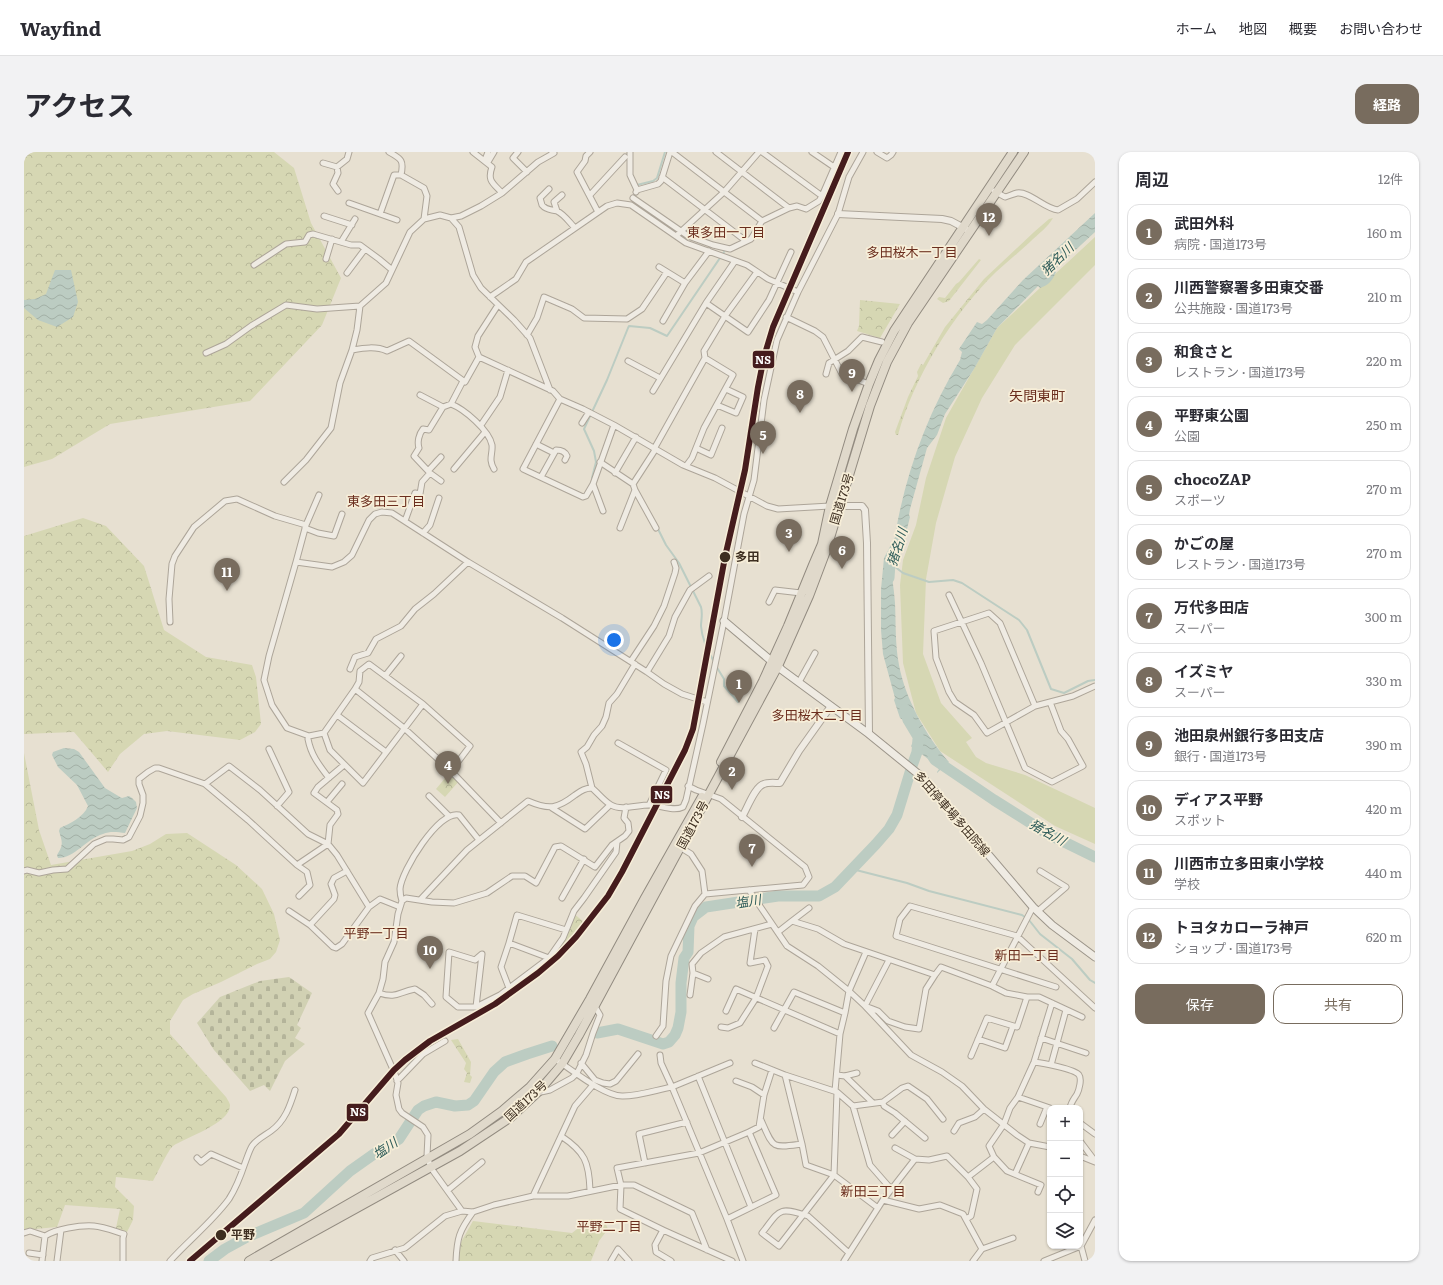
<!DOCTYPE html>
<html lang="ja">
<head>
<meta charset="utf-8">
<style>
  body { margin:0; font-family:Literata,"Noto Sans JP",serif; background:#f2f2f3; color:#2b2b33 }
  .controls { position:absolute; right:12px; bottom:12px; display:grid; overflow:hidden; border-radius:8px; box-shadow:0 1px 3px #0004 }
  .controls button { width:36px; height:36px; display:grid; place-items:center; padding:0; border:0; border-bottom:1px solid #e1e1e2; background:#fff; color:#2b2b33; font:20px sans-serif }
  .you { position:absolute; left:590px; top:488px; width:14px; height:14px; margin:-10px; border:3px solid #fff; border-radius:50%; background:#1a73e8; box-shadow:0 0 0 6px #1a73e833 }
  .badge { display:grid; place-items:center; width:26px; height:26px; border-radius:50%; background:#786c5e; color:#fff; font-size:13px; font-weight:700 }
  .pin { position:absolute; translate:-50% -33px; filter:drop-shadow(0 1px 2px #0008) }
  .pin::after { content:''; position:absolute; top:21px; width:14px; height:12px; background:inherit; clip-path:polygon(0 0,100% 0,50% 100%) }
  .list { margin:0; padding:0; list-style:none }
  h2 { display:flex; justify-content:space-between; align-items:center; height:52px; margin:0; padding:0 16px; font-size:17px }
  h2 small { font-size:13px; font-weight:400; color:#7c7c81 }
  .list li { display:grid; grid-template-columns:26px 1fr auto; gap:12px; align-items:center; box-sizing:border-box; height:56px; margin:0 8px 8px; padding:0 8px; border:1px solid #e1e1e2; border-radius:12px }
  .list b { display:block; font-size:15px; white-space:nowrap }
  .list p { margin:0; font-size:13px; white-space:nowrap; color:#7c7c81 }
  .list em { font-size:13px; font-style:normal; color:#7c7c81 }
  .actions { display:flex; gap:8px; padding:12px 16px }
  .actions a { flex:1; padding:9px 0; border:1px solid #786c5e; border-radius:12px; text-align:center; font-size:14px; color:#786c5e }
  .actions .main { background:#786c5e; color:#fff }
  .icon { flex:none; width:22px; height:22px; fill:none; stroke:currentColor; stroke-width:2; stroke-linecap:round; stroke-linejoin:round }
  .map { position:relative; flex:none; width:1071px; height:1109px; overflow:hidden; border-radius:12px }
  header { display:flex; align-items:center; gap:24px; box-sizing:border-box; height:56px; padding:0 20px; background:#fff; border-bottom:1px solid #e1e1e2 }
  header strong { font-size:19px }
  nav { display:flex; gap:22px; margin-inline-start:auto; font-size:14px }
  .intro { display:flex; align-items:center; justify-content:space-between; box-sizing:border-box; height:96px; padding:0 24px }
  h1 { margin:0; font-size:28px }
  .button { padding:10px 18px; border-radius:12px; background:#786c5e; color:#fff; font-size:14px; font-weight:700 }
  main { display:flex; gap:24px; padding:0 24px }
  aside { flex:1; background:#fff; border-radius:12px; box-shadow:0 1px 3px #0004 }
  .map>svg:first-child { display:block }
  .grass { fill:#d6d7b3 }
  .forest { fill:url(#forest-crowns) }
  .cemetery { fill:url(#cemetery-stones) }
  .water { fill:url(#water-waves) }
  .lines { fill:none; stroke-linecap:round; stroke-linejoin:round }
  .stream { stroke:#bcccc2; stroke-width:2 }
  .river { stroke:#bcccc2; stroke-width:11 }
  .minor-casing { stroke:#ada599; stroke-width:7 }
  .tertiary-casing { stroke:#ada599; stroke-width:8 }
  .secondary-casing { stroke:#9c958a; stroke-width:9 }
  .trunk-casing { stroke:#928b80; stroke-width:10 }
  .minor { stroke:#efebe3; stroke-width:5 }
  .tertiary { stroke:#efebe3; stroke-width:6 }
  .secondary { stroke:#efebe3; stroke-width:7 }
  .trunk { stroke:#e0d9cb; stroke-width:8 }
  .rail-1-casing { stroke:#f7eed8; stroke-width:9 }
  .rail-1 { stroke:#451c1d; stroke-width:6 }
  .stop-dot { fill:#3d2e20; stroke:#f7eed8; stroke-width:1.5 }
  .labels { text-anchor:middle; stroke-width:3.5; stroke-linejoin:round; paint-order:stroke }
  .street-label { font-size:12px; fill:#3d2e20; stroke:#f7eed8 }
  .stop-label { font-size:12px; font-weight:bold; fill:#3d2e20; stroke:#f7eed8; text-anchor:start }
  .neighbourhood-label { font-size:13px; fill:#6b2e1e; stroke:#f7eed8 }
  .water-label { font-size:13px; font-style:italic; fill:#2f5d5a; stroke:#f7eed8 }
  .quarter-label { font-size:14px; fill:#6b2e1e; stroke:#f7eed8 }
  .line-badge { stroke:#f7eed8; stroke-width:1.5 }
  .badge-label { font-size:11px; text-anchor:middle; font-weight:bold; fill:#fff }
</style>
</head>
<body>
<header>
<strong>Wayfind</strong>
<nav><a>ホーム</a><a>地図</a><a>概要</a><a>お問い合わせ</a></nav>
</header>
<div class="intro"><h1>アクセス</h1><a class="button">経路</a></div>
<main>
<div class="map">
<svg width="1071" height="1109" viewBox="0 0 1071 1109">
  <defs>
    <pattern id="forest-crowns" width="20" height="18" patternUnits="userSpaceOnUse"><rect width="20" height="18" fill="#d6d7b3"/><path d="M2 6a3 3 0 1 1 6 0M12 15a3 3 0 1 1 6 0" fill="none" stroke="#b9b99a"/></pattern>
    <pattern id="cemetery-stones" width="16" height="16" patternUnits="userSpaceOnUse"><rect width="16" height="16" fill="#d1d1b3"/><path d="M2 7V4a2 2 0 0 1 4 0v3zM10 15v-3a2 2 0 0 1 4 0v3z" fill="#b4b49a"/></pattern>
    <pattern id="water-waves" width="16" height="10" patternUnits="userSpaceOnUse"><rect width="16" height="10" fill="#bcccc2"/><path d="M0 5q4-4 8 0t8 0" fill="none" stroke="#a2b0a6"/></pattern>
  </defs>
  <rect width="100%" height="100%" fill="#e7e0d1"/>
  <path class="grass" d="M1071 85V113L991 193 958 246 931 305 912 371 902 427 899 502 917 551 948 586 942 590 952 605 962 611 1001 623 1071 656V692L1031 674 916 599 892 561 879 511 876 433 879 408 892 373 902 326 922 266 973 176Z"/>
  <path class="forest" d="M0 0H250L270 16 287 71 317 126 298 173 226 249 86 272 28 307 0 315Z
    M1029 66C1024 75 1014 82 1006 90 995 100 983 110 972 120 929 162 890 225 874 283H872L871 280 884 245 894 224 893 220 897 212 899 213 921 175 960 127 1010 80 1025 67Z
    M955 107 957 108 925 149 919 151 913 147 915 145 921 146 932 132 935 130Z
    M836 148 876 152 856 186 833 179 835 174Z
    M59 366 82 374 120 414 140 478 182 505 228 513 232 525 237 572 231 580 216 588 143 579 120 582 96 602 84 620 50 580 0 582V384Z
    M0 601 15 678 27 713 108 699 126 692 142 682 163 681 212 713 238 737 250 762 256 788 252 800 246 807 233 812 197 830 169 842 159 848 146 869V882L202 945C203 947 206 951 206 953 207 971 161 986 149 994 144 998 133 1022 129 1029L92 1025 91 1035 110 1054 109 1068 103 1080 92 1076 96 1057 41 1053 33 1075 0 1078Z
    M427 619 436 628 421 645 412 637Z
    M549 761 560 770 528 806Z
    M434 887 447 910 446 923 448 925 446 931 440 930 443 921 440 917 442 911 427 888Z
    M566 1067 580 1068 584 1077 575 1089 567 1109H434L437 1090 449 1069 548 1081Z"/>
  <path class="cemetery" d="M265 825 288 841 273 873 277 876 271 886 281 892 261 909 246 939 240 933 226 939 190 898 173 871 196 845 236 829Z"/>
  <path class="water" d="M1071 61V80L1030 118 1032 120C1028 129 1025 133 1016 136L1014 134 973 176 950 217 921 262 913 283 903 296 886 357 885 363 886 365 879 393 866 406C867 421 870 436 871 451 872 472 871 492 875 513 881 546 902 584 925 610L913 621V620L915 617 908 611V610L887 594C891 587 890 583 888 576L890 574 882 568H879L876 566 870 548 871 546 859 502 857 478V437L860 406 869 389 873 390 876 379 872 378C883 317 904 261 936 208L938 200 935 197 953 170 958 172 963 168 999 128Z
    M31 118H47L54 150 49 165 33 175 14 168 0 156V148L11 147 22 142Z
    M40 596 50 597 55 600 81 636 96 645 98 646 105 644 108 646 112 650 113 656 101 681C93 680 86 679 79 682 62 687 51 706 34 706L33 703C40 692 38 690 35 679L36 676C45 672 60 665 64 654L53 633 34 615 28 603 29 600Z"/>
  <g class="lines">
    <path class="stream" d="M613 33 629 29 633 26 641 0
      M577 313 608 334
      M568 326 572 310 570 299 560 277 583 228 604 176 605 174 626 176 643 184 700 100
      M633 375 642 393 655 411 677 455C679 462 677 468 677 474 678 488 684 498 690 510
      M866 411 879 421 905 430 929 428 938 431 995 468 1003 478 1027 537 1040 541 1064 529 1071 528
      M692 514 700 527V534L714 550
      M828 717 883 731 905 739 998 763 1005 768 1016 782 1048 807 1066 828 1071 831"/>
    <path class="river" d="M865 426 866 411 875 389
      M881 557 884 568 896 588
      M909 605 911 608 970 648 1024 682 1071 705
      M573 881 594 877 639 892 645 890 651 883 654 876 657 860V831L660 806 664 800 665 774 669 765 682 755 754 744H795L811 735 852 692 865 677 873 663 888 614 893 600 894 587
      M185 1109 201 1097 223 1085 280 1061 326 1019 350 1002 375 987 394 958 400 954 412 950 431 954 444 953 450 949 470 920 481 910 503 902 528 894"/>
    <defs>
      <path id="minor" d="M365 0C378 7 380 9 377 23L400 36 403 44 400 67 416 63 427 66
        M449 0 468 15C463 29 469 31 478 41
        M494 0 489 6 503 20
        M566 0 562 4 561 9 553 20 574 60
        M606 0V23L613 38 612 40
        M648 0 738 69
        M692 0 765 56
        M738 0 798 44 817 0
        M788 0 810 15
        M853 0 863 6 867 3 869 0
        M461 8 464 0
        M464 10 470 0
        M299 11 313 15 323 7 325 0
        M313 15 314 21 309 32 314 39
        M638 25 722 89
        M525 37 516 46 518 53C523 59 527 57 533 59 540 62 546 71 551 76
        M613 38 634 32 637 29 646 0
        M970 39 981 45C985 44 989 42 993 41 1005 39 1021 57 1034 58L1053 47 1071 30
        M566 43 601 5
        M609 46 664 84 689 93 706 97 727 87 738 69 765 56 773 54 782 57 795 49 798 44
        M325 51 373 68
        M533 59 530 50 538 43
        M356 62 370 23H377
        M300 64 328 73
        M652 84 700 40 735 0
        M317 90 331 67
        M302 107 308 87
        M230 113 262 92 281 90 285 83 289 82 327 93H336L355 107 367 117
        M635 115 661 131
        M323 121 341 97
        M466 145 492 127 502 110 583 54 593 51 607 53 662 91 723 113 744 127 774 140
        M682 151 724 180 745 148 767 100
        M762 165 791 179 799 185 818 222 845 232
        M639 169 661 131 685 99
        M503 183 513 166 520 145 548 157 560 166 603 167 618 157 643 120
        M328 198 333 178 336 154
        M182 201 202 192 227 174 262 153 293 157 336 154 362 131 386 80 400 67
        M455 205 529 239 536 247 559 257 590 273 659 313 691 326 743 354 754 357 806 354
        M604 209 636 226
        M802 222 805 211 824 199 838 185 858 190
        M439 229 427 252C440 257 465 278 468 293 469 302 464 307 470 317
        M526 238 506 186 490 168 457 136 449 123 435 75 427 66 437 64 457 54 478 41 514 10 530 1 528 0
        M629 239 682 151 711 109
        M396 243 419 255
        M536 247 499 317 559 345 562 344 569 332 590 273
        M693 253 712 261 719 245 702 237
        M558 271 565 260
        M457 273 476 245 484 218
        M512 292 530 301
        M672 296 687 303 698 276
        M630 297 681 206 680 199 701 164 733 120
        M631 298 609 332 611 338 632 376
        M576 310 609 332
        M662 314 668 306 680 276 709 223 681 206
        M430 317 461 280
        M404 319 417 305
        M591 321 612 285
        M517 325 532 298C537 298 541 299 543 304L541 308
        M417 329 406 321 390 304 395 296C393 290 395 282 399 277L405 278 419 255 427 252
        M260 330 282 308 307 276 316 231 328 198C340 196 352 194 363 199L385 189 441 230 455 205 451 195 454 184 474 153
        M569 332 579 359
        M381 369 391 341 396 342 398 330 406 321
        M282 373 295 343
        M281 376 294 381 310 384 318 362
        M596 376 611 338
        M399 381 406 373 415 346
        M925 443 957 511 1001 616 1028 630 1059 614 1044 587 1037 579 1026 550
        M745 450 751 438 777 441
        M146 470 145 447 148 412 151 404 170 375 201 349 213 347 251 364 282 373 272 410
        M607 509 630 474 640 454 651 421 652 416 650 410
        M326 517 331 505 344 501 352 487 377 474 391 457 410 442 444 410
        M623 520 645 484 651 465 666 438 685 424
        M361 524 377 504
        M775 530 791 501
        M331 537 335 530 336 519 345 512 399 552 446 594 427 619
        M1011 554 976 471 965 461 910 479 912 506 925 540 931 550 950 563 963 581 1011 554 1049 544 1071 534
        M313 563 362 600
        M300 581 306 598 339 631 399 552
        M284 587C287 603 295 613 305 626
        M594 591 642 618 625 653
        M245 597 265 640 253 654
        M181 632 205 614 236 638 284 682 304 692 313 703 345 755 356 747 376 755
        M568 636 562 612 557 600 563 595 570 583 578 574 582 565 585 551 593 542 611 512
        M405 644 425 664
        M303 650 318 632
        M528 656 561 677 586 653
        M477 671 427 619 380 576 331 537 300 581 285 584 263 576 248 553 240 528 245 504 272 410 308 415 320 410 328 403 345 368 351 362 358 360 368 361 444 410 538 466 623 520 640 532 658 542 683 550
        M304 692 306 673 314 662 313 658 290 641 294 635 320 613
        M654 694 667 702 678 719 681 742 779 733 785 725 781 715 697 647 672 638 664 634
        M273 713 283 720 286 733 275 744
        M0 719 3 718 15 721 29 718 43 717 70 692 82 687H89L99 688 105 685 116 664 119 651V643L115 632V627L124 620 131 616H135L181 632 224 668 273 713 304 692
        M725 738 763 794 794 814 825 839 841 854 887 903 918 920 938 934 960 957 993 983 1005 991 1026 995
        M538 746 560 707
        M397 747 443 698 504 649C525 658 533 657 551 643 557 639 561 636 568 636 574 641 580 649 587 653 597 659 613 653 625 653 636 653 649 660 659 655L662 648 679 572 700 469 720 362 730 328 740 248 753 188 774 140 814 62 825 25 839 0
        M378 749C377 746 376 741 376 737 377 719 415 658 435 663L455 688
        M265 759 286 773 309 795 312 796 318 792 345 755
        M1014 759 1042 735 1016 719
        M768 769 785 756
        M286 773 310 747 311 743 307 732 310 726 323 719
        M754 780 768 769 794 777 820 792 911 823 917 815 968 834 982 841 1003 845H1015L1058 865
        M485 791 477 815 485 836
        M525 806 485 791 493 763 542 778
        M865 808 841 854 854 859 864 869 881 875 895 877 902 837 911 823
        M684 827 669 821 668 812 677 801 700 785 748 772
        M968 834 1009 755
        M1032 835 872 784 876 767 886 754 993 784 1071 856
        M355 841C373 847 374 840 391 837L400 843 408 852
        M666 843 669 821
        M452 855 458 802 451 808 425 800 422 845 434 855H452L476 843 525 806 539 786 550 759 560 746 592 700 593 690
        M702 859 712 837 816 882 811 939
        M821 861 825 839 842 800
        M697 875 704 876 716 871 732 846 744 814 741 808 726 811 731 777
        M750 876 770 840 821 861 816 882
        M632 884 639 874 642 829 647 804 671 754 681 742
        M1017 886 1062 901
        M954 887 981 896 989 874
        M636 903 637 911 648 935 706 911
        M947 904 963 866 993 875 1003 845
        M531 907C547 917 581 945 599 944 615 944 632 938 648 935L703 1067
        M1010 910C1018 911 1051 917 1055 923 1058 927 1055 938 1053 942 1050 947 1047 950 1046 956
        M557 911 571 928 579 931 586 932 592 929 614 902
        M731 911 761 923
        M1027 913 1042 858
        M813 923 821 924 833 921
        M674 924 727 1055
        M821 924 849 951
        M373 929 399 902 421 889
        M712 929 728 935 740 943 748 918
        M506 935 517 940 526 938 548 926 553 921 562 903 569 881 576 863 570 853
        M813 940 829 954 846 1013 867 1037
        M994 945 1026 956
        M859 950 860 954 871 961 901 986
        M829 954 859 950 878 936 884 934 903 947 919 967
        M737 968C750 997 747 996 778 992
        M1056 971 1071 982
        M1016 972 1023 955
        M930 979 935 971 951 965 960 957
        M725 980 735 975 740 943
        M868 983 881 969
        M537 984C561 1000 565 1010 566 1038
        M1056 989 1071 1009
        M871 996 891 1007
        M1056 1004 1071 1010
        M970 1005 983 1019 1017 1033 1014 1040
        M173 1006 177 1010 187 1002 219 1016
        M621 1011 615 982 663 970
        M991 1022 1005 991
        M944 1025 970 1005 965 994 980 972 986 956 994 945 1010 910 1028 851
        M424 1038 458 1010
        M509 1044 551 954 569 933
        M859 1048 891 1007 905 1008 923 1004 944 1025 953 1037 947 1064 942 1067
        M438 1059 407 1016 403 1004 404 983 399 975 378 961 375 957 372 943 374 931 371 922 344 861 355 841 359 827 361 810 370 790 374 762 378 749 382 746 408 750 430 751 463 741 488 724H501L512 731 531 695 537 694 571 715 588 693 601 684 605 679 604 671 600 666 602 655
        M639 1078 596 1057 597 1033 593 1016 675 1001 725 980 752 1043 703 1067 719 1109
        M0 1081 6 1079 21 1084C32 1077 56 1073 70 1074 80 1075 90 1079 100 1082L99 1086V1109
        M1057 1094 1061 1109
        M958 1097 989 1086
        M371 1098 380 1109
        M5 1101 19 1103
        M825 1101 784 1064C754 1054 756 1058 738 1081L755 1094 810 1023 813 940 761 923 778 992 782 1013 810 1023 854 1056
        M18 1109 21 1084
        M33 1109 37 1078
        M146 1109C165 1088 188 1070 205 1047 212 1036 217 1023 221 1011 223 1006 225 999 228 994 233 987 240 984 247 979 261 969 266 954 271 938
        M346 1109 348 1106 381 1096 421 1064 438 1059 449 1060 470 1053 509 1044H544L597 1033H610L668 1061 683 1098
        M432 1109C433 1086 435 1079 449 1060
        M587 1109 594 1097 605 1109
        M647 1109 632 1100 631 1093 639 1078 708 1109
        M820 1109 859 1048 895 1057 916 1053 939 1062 958 1097 949 1109
        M1020 1109 1057 1094 1071 1068"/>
      <path id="tertiary" d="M814 62 918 67 927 69 942 77
        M806 354H838L841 358 843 391 845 582
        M718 665C723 657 731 634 740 632 744 630 751 631 756 631L775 599 807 554"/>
      <path id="secondary" d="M700 469 758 518 845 582 898 625 1009 755 1028 773 1071 805"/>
      <path id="trunk" d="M697 610 739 529 764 474 789 413 798 392 806 354 829 277 845 232 855 208 870 179 989 0
        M225 1109 446 982 478 959 506 935 531 907 566 847 621 746 678 645
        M237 1109 436 999 487 965 515 939 538 912 555 883 754 514 785 444 802 399 846 254 863 210 884 171 1000 0"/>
    </defs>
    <use href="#minor" class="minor-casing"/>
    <use href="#tertiary" class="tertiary-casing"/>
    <use href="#secondary" class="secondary-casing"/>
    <use href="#trunk" class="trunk-casing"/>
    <use href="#minor" class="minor"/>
    <use href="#tertiary" class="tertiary"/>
    <use href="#secondary" class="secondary"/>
    <use href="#trunk" class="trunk"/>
    <defs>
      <path id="rail-1" d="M166 1109 315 982 370 918 381 908 406 889 471 852 514 821 534 804 552 785 584 744 598 720 661 598 669 577 701 405 721 318 734 235 740 205 749 175 824 0"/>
    </defs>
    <use href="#rail-1" class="rail-1-casing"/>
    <use href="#rail-1" class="rail-1"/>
  </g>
  <g class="stop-dot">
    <circle cx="701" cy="405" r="6"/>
    <circle cx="197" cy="1083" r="6"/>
  </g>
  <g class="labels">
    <g class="street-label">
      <text transform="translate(818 347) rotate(-73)" y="4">国道173号</text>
      <text transform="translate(928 662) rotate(49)" y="4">多田停車場多田院線</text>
      <text transform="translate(669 673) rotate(-62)" y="4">国道173号</text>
      <text transform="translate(502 949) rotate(-43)" y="4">国道173号</text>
    </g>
    <g class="stop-label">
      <text x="711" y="409">多田</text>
      <text x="207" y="1087">平野</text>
    </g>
    <g class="neighbourhood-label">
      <text x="702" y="85">東多田一丁目</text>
      <text x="888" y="105">多田桜木一丁目</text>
      <text x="362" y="354">東多田三丁目</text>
      <text x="793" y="568">多田桜木二丁目</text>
      <text x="352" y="786">平野一丁目</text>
      <text x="1003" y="808">新田一丁目</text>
      <text x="849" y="1044">新田三丁目</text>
      <text x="585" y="1079">平野二丁目</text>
    </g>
    <g class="water-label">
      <text transform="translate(1033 107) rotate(-44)" y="5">猪名川</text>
      <text transform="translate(873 395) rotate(-73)" y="5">猪名川</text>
      <text transform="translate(1024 680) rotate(29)" y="5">猪名川</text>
      <text transform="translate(724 749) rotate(-9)" y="5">塩川</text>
      <text transform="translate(361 996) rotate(-34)" y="5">塩川</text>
    </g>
    <g class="quarter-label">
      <text x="1013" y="249">矢問東町</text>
    </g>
  </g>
  <g class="line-badge">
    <rect x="728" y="198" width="23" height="19" rx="4" fill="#451c1d"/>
    <rect x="626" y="633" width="23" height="19" rx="4" fill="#451c1d"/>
    <rect x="322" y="951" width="23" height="19" rx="4" fill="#451c1d"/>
  </g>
  <g class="badge-label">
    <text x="739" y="212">NS</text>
    <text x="638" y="647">NS</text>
    <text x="334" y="964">NS</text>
  </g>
</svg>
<div class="controls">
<button>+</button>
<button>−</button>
<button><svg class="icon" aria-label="locate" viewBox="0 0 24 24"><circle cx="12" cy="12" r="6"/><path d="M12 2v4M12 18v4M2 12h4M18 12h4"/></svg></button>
<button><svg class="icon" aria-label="layers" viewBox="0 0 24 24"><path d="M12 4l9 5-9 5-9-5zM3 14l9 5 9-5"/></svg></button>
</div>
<div class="you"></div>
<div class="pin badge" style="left:715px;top:551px">1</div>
<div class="pin badge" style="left:708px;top:638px">2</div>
<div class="pin badge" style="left:765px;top:400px">3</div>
<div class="pin badge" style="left:424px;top:632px">4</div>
<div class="pin badge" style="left:739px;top:302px">5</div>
<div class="pin badge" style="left:818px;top:417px">6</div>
<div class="pin badge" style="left:728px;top:715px">7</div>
<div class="pin badge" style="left:776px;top:261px">8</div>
<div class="pin badge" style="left:828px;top:240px">9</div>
<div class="pin badge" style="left:406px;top:817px">10</div>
<div class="pin badge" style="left:203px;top:439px">11</div>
<div class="pin badge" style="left:965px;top:84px">12</div>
</div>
<aside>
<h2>周辺<small>12件</small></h2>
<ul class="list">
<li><span class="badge">1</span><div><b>武田外科</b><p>病院 · 国道173号</p></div><em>160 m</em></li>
<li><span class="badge">2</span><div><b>川西警察署多田東交番</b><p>公共施設 · 国道173号</p></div><em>210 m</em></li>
<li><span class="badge">3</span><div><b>和食さと</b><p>レストラン · 国道173号</p></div><em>220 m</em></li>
<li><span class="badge">4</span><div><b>平野東公園</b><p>公園</p></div><em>250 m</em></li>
<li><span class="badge">5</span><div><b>chocoZAP</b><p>スポーツ</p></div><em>270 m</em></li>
<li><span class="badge">6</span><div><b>かごの屋</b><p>レストラン · 国道173号</p></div><em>270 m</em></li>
<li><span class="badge">7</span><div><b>万代多田店</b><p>スーパー</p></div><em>300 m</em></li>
<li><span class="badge">8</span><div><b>イズミヤ</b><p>スーパー</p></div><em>330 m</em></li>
<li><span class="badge">9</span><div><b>池田泉州銀行多田支店</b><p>銀行 · 国道173号</p></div><em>390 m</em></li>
<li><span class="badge">10</span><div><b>ディアス平野</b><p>スポット</p></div><em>420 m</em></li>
<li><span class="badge">11</span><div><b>川西市立多田東小学校</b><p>学校</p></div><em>440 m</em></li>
<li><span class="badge">12</span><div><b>トヨタカローラ神戸</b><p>ショップ · 国道173号</p></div><em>620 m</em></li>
</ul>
<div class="actions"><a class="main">保存</a><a>共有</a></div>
</aside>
</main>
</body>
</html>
